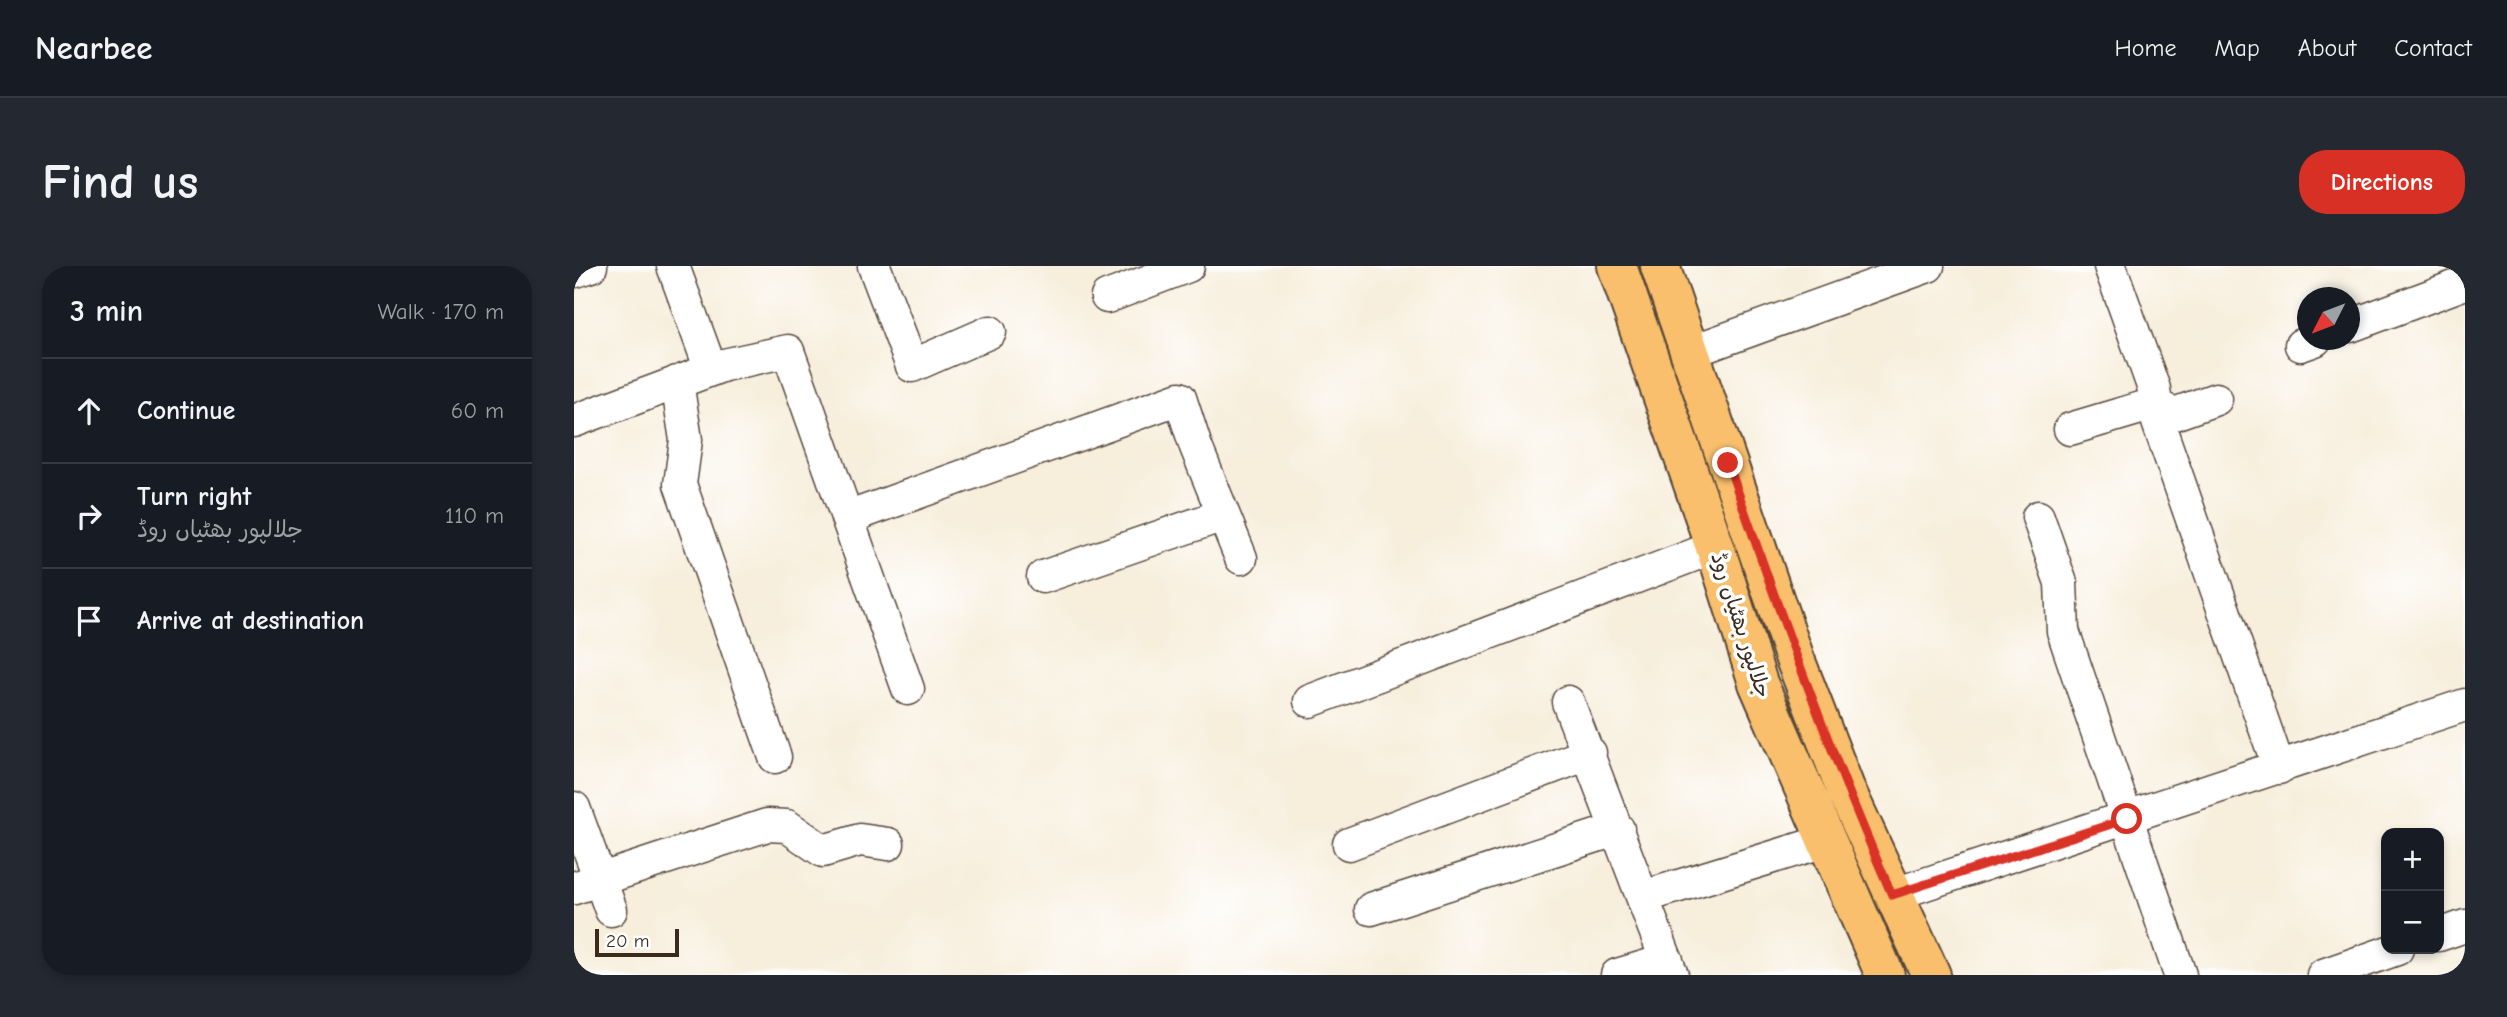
<!DOCTYPE html>
<html lang="en">
<head>
<meta charset="utf-8">
<style>
  body { margin:0; font-family:"Comic Neue","Playpen Sans Arabic",sans-serif; background:#242831; color:#f1f3f6 }
  .controls { position:absolute; right:21px; bottom:21px; display:grid; overflow:hidden; border-radius:14px; box-shadow:0 4px 10px #0003 }
  .controls button { width:63px; height:63px; display:grid; place-items:center; padding:0; border:0; border-bottom:2px solid #363941; background:#171b24; color:#f1f3f6; font:35px sans-serif }
  .compass { position:absolute; left:1723px; top:21px; width:63px; height:63px; border-radius:50%; background:#171b24; box-shadow:0 4px 10px #0003; rotate:228deg }
  .scale { position:absolute; left:21px; bottom:18px; width:84px; box-sizing:border-box; padding-left:7px; border:4px solid #3b2a1e; border-top:0; font-size:19px; line-height:24px; white-space:nowrap; color:#3b2a1e; -webkit-text-stroke:5px #fff; paint-order:stroke }
  .stop { position:absolute; width:21px; height:21px; margin:-16px; border:5px solid #d93025; border-radius:50%; background:#fff }
  .stop.end { background:#d93025; border-color:#fff; box-shadow:0 2px 7px #0008 }
  .list { margin:0; padding:0; list-style:none }
  h2 { display:flex; justify-content:space-between; align-items:center; height:91px; margin:0; padding:0 28px; font-size:30px }
  h2 small { font-size:23px; font-weight:400; color:#9ea1a6 }
  .list li { display:grid; grid-template-columns:46px 1fr auto; gap:21px; align-items:center; box-sizing:border-box; height:105px; padding:0 28px; border-top:2px solid #363941 }
  .list b { display:block; font-size:26px; white-space:nowrap }
  .list p { margin:0; font-size:23px; white-space:nowrap; color:#9ea1a6 }
  .list em { font-size:23px; font-style:normal; color:#9ea1a6 }
  .icon { flex:none; width:38px; height:38px; fill:none; stroke:currentColor; stroke-width:2; stroke-linecap:round; stroke-linejoin:round }
  .map { position:relative; flex:none; width:1891px; height:709px; overflow:hidden; border-radius:28px }
  header { display:flex; align-items:center; gap:42px; box-sizing:border-box; height:98px; padding:0 35px; background:#171b24; border-bottom:2px solid #363941 }
  header strong { font-size:33px }
  nav { display:flex; gap:38px; margin-inline-start:auto; font-size:24px }
  .intro { display:flex; align-items:center; justify-content:space-between; box-sizing:border-box; height:168px; padding:0 42px }
  h1 { margin:0; font-size:49px }
  .button { padding:18px 32px; border-radius:28px; background:#d93025; color:#fff; font-size:24px; font-weight:700 }
  main { display:flex; gap:42px; padding:0 42px }
  aside { flex:1; background:#171b24; border-radius:28px; box-shadow:0 4px 10px #0003 }
  .map>svg:first-child { display:block }
  .lines { fill:none; stroke-linecap:round; stroke-linejoin:round }
  .minor-casing { stroke:#57473a; stroke-width:35 }
  .primary-casing { stroke:#57473a; stroke-width:42 }
  .minor { stroke:#fff; stroke-width:32 }
  .primary { stroke:#f9bf6d; stroke-width:38 }
  .route { stroke:#d93025; stroke-width:9 }
  .labels { text-anchor:middle; stroke-width:7; stroke-linejoin:round; paint-order:stroke }
  .street-label { font-size:21px; fill:#3b2a1e; stroke:#fff }
</style>
</head>
<body>
<header>
<strong>Nearbee</strong>
<nav><a>Home</a><a>Map</a><a>About</a><a>Contact</a></nav>
</header>
<div class="intro"><h1>Find us</h1><a class="button">Directions</a></div>
<main>
<aside>
<h2>3 min<small>Walk · 170 m</small></h2>
<ul class="list">
<li><svg class="icon" aria-label="ahead" viewBox="0 0 24 24"><path d="M12 20V5M6 11l6-6 6 6"/></svg><div><b>Continue</b></div><em>60 m</em></li>
<li><svg class="icon" aria-label="right" viewBox="0 0 24 24"><path d="M7 20v-9h11M14 6l5 5-5 5"/></svg><div><b>Turn right</b><p>جلالپور بھٹیاں روڈ</p></div><em>110 m</em></li>
<li><svg class="icon" aria-label="arrive" viewBox="0 0 24 24"><path d="M6 21V4h12l-3 4 3 4H6"/></svg><div><b>Arrive at destination</b></div></li>
</ul>
</aside>
<div class="map">
<svg width="1891" height="709" viewBox="0 0 1891 709">
  <rect width="100%" height="100%" fill="#fff"/>
  <filter id="ink" filterUnits="userSpaceOnUse"><feTurbulence type="fractalNoise" baseFrequency=".0143" numOctaves="2"/><feDisplacementMap in="SourceGraphic" scale="14" xChannelSelector="R" yChannelSelector="G"/><feConvolveMatrix kernelMatrix="1 2 1 2 8 2 1 2 1" color-interpolation-filters="sRGB"/></filter>
  <filter id="wash" filterUnits="userSpaceOnUse"><feTurbulence type="fractalNoise" baseFrequency=".00686" numOctaves="4" result="noise"/><feDisplacementMap in="SourceGraphic" scale="28" xChannelSelector="R" yChannelSelector="G"/><feGaussianBlur stdDeviation="1.57" result="paint"/><feColorMatrix in="noise" values="0 0 0 0 0 0 0 0 0 0 0 0 0 0 0 0 0 1.4 0 .05"/><feComposite in="paint" operator="in"/></filter>
  <g filter="url(#wash)">
    <rect width="100%" height="100%" fill="#f7eedc"/>
  </g>
  <g filter="url(#ink)">
    <g class="lines">
      <defs>
        <path id="minor" d="M99 0 137 104
          M300 0 338 100 416 66
          M1536 0 1580 123 1584 156 1705 502
          M2 5 17 0
          M533 31 614 0
          M1776 60 1891 17
          M1727 79 1741 74
          M1116 86 1354 0
          M103 116 112 174 106 218 201 491
          M0 155 150 99 214 85 334 423
          M1496 163 1580 138 1600 148 1642 133
          M1464 251 1487 317 1489 365 1606 709
          M273 252 606 132 622 181 667 292
          M469 311 649 249
          M736 435 1141 281
          M994 436 1098 709
          M0 542 37 644
          M775 578 1016 487
          M0 622 193 559 213 560 249 585 286 574 314 578
          M1318 629 1891 439
          M1069 631 1251 575
          M797 643 1044 563
          M1865 669 1891 660
          M1043 709 1093 694
          M1749 709 1823 683"/>
        <path id="primary" d="M1043 0 1141 281 1184 417 1311 709
          M1086 0 1221 393 1271 522 1357 709"/>
      </defs>
      <use href="#minor" class="minor-casing"/>
      <use href="#primary" class="primary-casing"/>
      <use href="#minor" class="minor"/>
      <use href="#primary" class="primary"/>
    </g>
  </g>
  <g class="lines" filter="url(#ink)">
    <path class="route" d="M1154 197C1204 343 1256 487 1318 629L1553 553"/>
  </g>
  <g class="labels">
    <g class="street-label">
      <text transform="translate(1167 359) rotate(72)" y="7">جلالپور بھٹیاں روڈ</text>
    </g>
  </g>
</svg>
<div class="controls">
<button>+</button>
<button>−</button>
</div>
<svg class="compass" viewBox="-18 -18 36 36"><path d="M0-13l5 13h-10z" fill="#e53935"/><path d="M0 13l5-13h-10z" fill="#9ea1a6"/></svg>
<div class="scale">20 m</div>
<div class="stop" style="left:1553px;top:553px"></div>
<div class="stop end" style="left:1154px;top:197px"></div>
</div>
</main>
</body>
</html>
